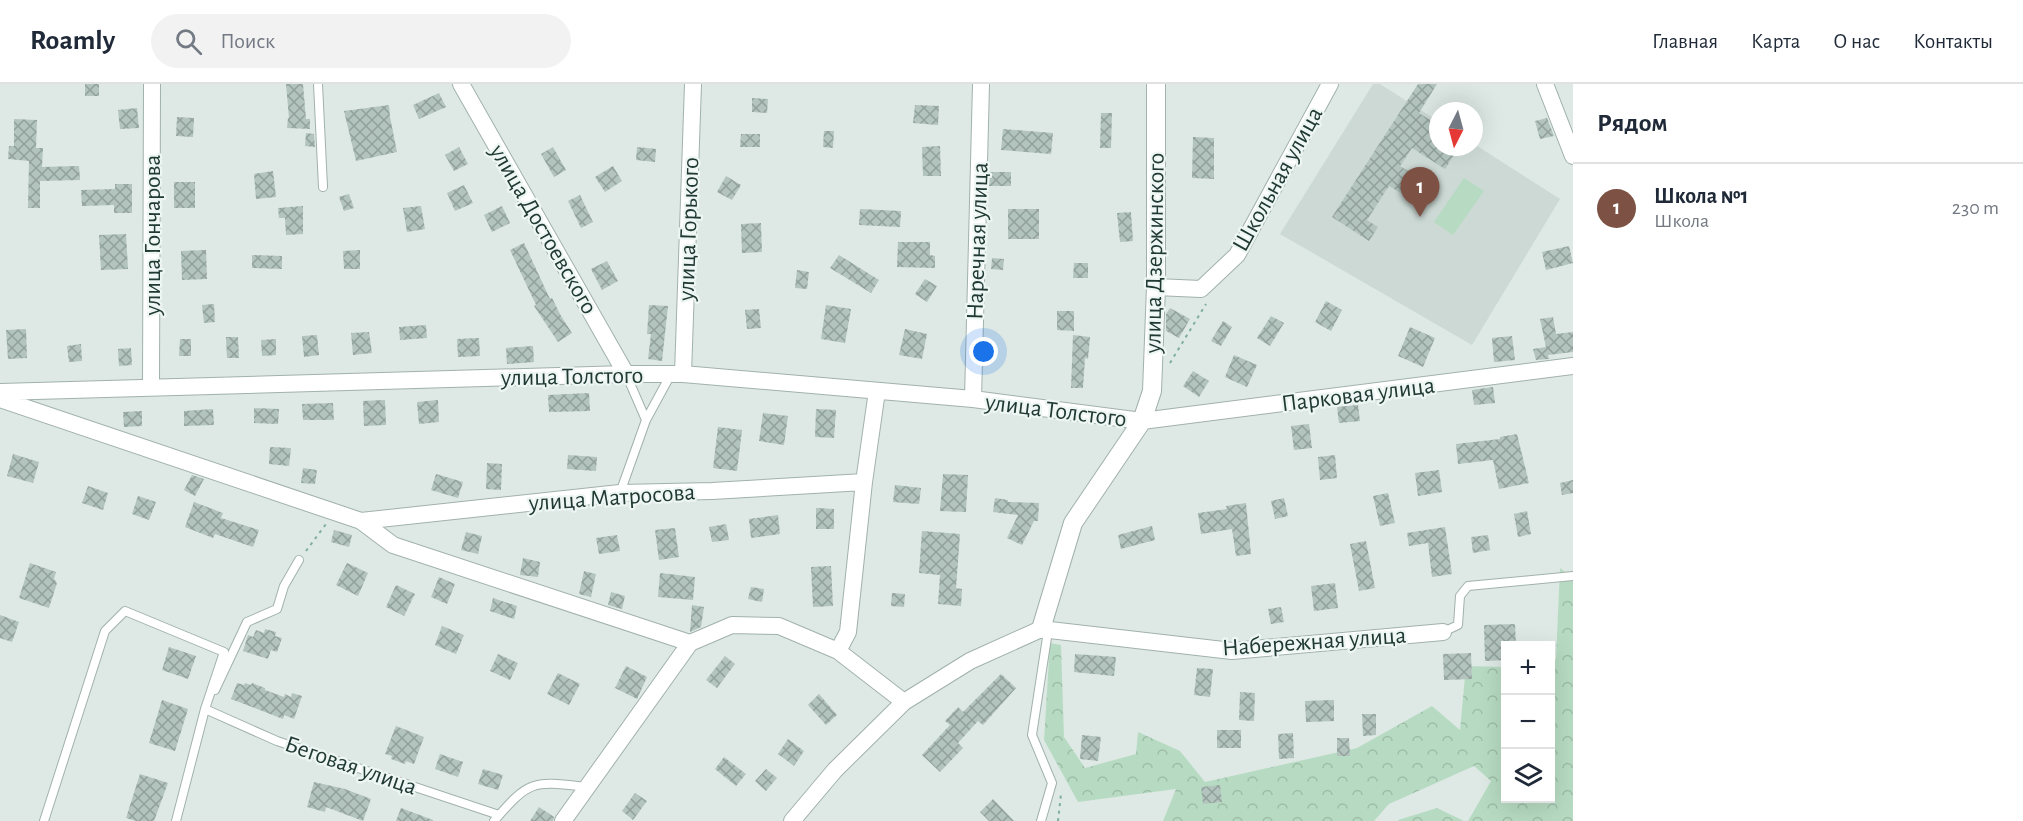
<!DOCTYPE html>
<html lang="ru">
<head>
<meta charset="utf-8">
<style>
  body { margin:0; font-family:"Alegreya Sans",sans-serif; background:#f2f2f3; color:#1f2937 }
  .controls { position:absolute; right:18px; bottom:18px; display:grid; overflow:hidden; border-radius:0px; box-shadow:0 6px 24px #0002 }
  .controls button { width:54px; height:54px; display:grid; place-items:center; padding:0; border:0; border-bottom:2px solid #e0e1e3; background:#fff; color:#1f2937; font:30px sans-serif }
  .compass { position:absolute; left:1429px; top:18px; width:54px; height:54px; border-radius:50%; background:#fff; box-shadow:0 6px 24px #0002; rotate:186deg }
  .you { position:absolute; left:984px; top:268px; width:21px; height:21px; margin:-15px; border:4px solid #fff; border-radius:50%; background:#1a73e8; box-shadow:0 0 0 9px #1a73e833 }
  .badge { display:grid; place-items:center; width:39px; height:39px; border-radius:50%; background:#7d5244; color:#fff; font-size:20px; font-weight:700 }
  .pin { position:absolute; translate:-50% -50px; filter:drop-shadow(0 2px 3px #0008) }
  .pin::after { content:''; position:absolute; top:32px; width:21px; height:18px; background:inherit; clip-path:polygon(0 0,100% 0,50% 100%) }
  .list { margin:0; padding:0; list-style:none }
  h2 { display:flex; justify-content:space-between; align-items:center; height:78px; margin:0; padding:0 24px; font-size:26px }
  h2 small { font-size:20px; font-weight:400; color:#747a83 }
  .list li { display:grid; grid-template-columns:39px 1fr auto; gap:18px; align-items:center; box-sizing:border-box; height:90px; padding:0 24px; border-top:2px solid #e0e1e3 }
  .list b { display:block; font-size:22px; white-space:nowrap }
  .list p { margin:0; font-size:20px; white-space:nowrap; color:#747a83 }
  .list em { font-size:20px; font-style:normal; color:#747a83 }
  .icon { flex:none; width:33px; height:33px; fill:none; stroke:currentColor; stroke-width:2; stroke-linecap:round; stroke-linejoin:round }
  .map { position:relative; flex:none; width:1573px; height:737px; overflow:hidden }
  header { display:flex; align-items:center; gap:36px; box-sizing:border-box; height:84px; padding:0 30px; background:#fff; border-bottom:2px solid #e0e1e3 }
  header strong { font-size:28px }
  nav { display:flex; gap:33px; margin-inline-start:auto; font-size:21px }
  .search { width:420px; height:54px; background:#f2f2f3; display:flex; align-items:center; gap:15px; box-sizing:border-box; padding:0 21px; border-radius:33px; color:#747a83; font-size:22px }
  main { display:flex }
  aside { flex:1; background:#fff }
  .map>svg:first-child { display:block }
  .built { fill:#ccd9d4 }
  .forest { fill:url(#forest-crowns) }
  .park { fill:#b7dbc2 }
  .building { fill:url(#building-cross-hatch) }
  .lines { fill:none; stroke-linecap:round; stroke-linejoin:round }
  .service-casing { stroke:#a1b1ac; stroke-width:10 }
  .minor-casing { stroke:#a1b1ac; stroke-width:18 }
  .tertiary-casing { stroke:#a1b1ac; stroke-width:20 }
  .path { stroke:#7fada1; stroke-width:2; stroke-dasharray:3 4.5; stroke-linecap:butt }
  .service { stroke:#fff; stroke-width:8 }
  .minor { stroke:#fff; stroke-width:16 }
  .tertiary { stroke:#fff; stroke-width:18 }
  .labels { text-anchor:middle; stroke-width:4.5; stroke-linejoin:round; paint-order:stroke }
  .street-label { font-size:24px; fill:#203933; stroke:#eef6f3 }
</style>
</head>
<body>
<header>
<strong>Roamly</strong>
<div class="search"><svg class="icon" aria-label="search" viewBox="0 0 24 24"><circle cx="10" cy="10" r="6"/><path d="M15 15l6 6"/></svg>Поиск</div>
<nav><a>Главная</a><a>Карта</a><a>О нас</a><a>Контакты</a></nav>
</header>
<main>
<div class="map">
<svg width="1573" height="737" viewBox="0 0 1573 737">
  <defs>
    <pattern id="forest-crowns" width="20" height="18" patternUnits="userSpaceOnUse" patternTransform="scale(1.5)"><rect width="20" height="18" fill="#b7dbc2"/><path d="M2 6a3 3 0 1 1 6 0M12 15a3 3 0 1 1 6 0" fill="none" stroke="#9dbda7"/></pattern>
    <pattern id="building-cross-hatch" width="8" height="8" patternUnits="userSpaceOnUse" patternTransform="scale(1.5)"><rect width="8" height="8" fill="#b3c4be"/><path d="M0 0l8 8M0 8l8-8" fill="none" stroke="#91a09b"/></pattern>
  </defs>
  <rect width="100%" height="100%" fill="#dee9e5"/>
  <path class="built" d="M1373 0H1380L1438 37V63H1474V60L1560 115 1472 261 1280 150Z"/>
  <path class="forest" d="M1560 484 1573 494V737H1468L1491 697 1474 682 1389 720 1374 737H1163L1176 705 1078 718 1044 656 1050 559 1061 561 1064 653 1085 684 1136 670 1138 648 1180 667 1205 698 1357 664 1432 622 1460 646 1466 582 1505 583 1506 714H1550V580L1556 575Z
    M1437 724 1464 737H1398V736Z"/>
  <path class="park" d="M1464 94 1484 107 1453 151 1434 138Z"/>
  <path class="building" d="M85 0H99V12H85Z
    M286 0H303L306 35H310V45L287 44 288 34H289Z
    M1418 0H1437L1419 29 1438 41V63H1459L1445 85 1412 64 1400 82 1425 98 1413 116 1389 102 1367 136 1378 143 1369 157 1332 133Z
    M439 9 446 23 419 35 413 21Z
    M752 14 768 15 767 29 752 28Z
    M389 21 390 33 397 68 356 77 344 27Z
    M915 21 939 22 938 41 913 39Z
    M137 24 139 44 120 45 118 26Z
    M1101 29H1112L1111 64H1100Z
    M177 33 194 34 193 53 176 52Z
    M1547 34 1554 52 1540 55 1535 37Z
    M14 35 37 36 36 64H43L42 83 79 82 80 96 40 97V124H28L29 77 8 75 9 62H14Z
    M1003 45 1053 49 1051 70 1001 66Z
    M824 47H834L833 64 823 63Z
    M306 49 314 50 315 63 305 62Z
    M741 50H760V63H740Z
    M1193 53 1214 54V95L1192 94Z
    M940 62 941 92H923L922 63Z
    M459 63 468 80 454 87 445 71Z
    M553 63 566 86 554 93 541 70Z
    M637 63 656 65 655 78 636 76Z
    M613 82 622 97 605 108 595 93Z
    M273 87 276 113 256 115 254 90Z
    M989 88H1011V102H989Z
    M726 92 741 101 732 116 717 108Z
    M174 98H195V124H174Z
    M115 100H132V129H114V121L82 122 81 106 115 105Z
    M464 101 473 119 455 127 447 109Z
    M349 110 354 124 344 127 339 113Z
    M580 111 593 138 581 144 568 117Z
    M303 122V150L286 151 285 134H279L278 124Z
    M421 122 425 145 407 148 403 124Z
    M502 122 510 139 492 148 484 131Z
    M860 125 901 127 900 143 859 141Z
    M1008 125H1039V155H1008Z
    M1131 128 1133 157 1120 158 1117 129Z
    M761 139 762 168 742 169 741 140Z
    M126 150 128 185 101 186 99 151Z
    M898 158H930V171L935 172V184L897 183Z
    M524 159 550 215 552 214 561 232 572 249 558 258 534 222 536 221 510 166Z
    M1569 162 1573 179 1546 186 1542 168Z
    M206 166 207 195 182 196 181 167Z
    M360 166V185H344L343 167Z
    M252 171 282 172V185L252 184Z
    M839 171 879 196 871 209 830 184Z
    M992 174 1004 175 1003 186 991 185Z
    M607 177 618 197 602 206 591 185Z
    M1074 179H1088V194H1073Z
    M797 186 809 188 807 205 795 204Z
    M925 195 937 202 927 218 915 210Z
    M1326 217 1342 226 1331 247 1315 238Z
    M214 220 215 238 204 239 202 221Z
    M649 221 668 222 662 277 648 275 651 250H647Z
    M826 221 851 225 845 259 821 255Z
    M1170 224 1190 235 1179 254 1166 247V230Z
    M759 225 761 244 747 245 745 226Z
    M1057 227H1074V247L1057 246Z
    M1271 232 1284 239 1270 262 1257 254Z
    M1553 233 1556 250 1573 248V268L1548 271 1549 275 1536 276 1533 265 1546 263 1540 235Z
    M1223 237 1232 243 1221 262 1211 257Z
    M426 241 427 254 400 256 399 243Z
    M1410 243 1435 254 1423 283 1398 272Z
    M26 245 27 274 8 275 6 246Z
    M905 245 927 250 922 275 899 271Z
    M369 248 372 269 353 271 351 249Z
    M317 251 319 271 304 273 302 252Z
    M1073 251 1090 253 1088 275 1085 274 1083 304H1071Z
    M1512 252 1515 276 1494 278 1492 254Z
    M226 253H238L239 274H227Z
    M479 254 480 272 458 273 457 255Z
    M180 255H191V272H179Z
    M276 255V271L262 272 261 256Z
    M81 260 82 277 69 278 67 262Z
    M533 262 534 278 507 280 506 264Z
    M131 264 132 281 119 282 118 265Z
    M1234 271 1257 281 1247 303 1225 293Z
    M1193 287 1209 297 1199 313 1183 302Z
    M1493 303 1495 319 1474 321 1472 306Z
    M589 309 590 327 549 328 548 311Z
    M385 316 386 341 364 342 363 317Z
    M438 316 439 338 419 340 417 318Z
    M333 319 334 336H303L302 320Z
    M1358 321 1360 337 1339 339 1337 323Z
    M254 324 279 325 278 340 254 339Z
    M213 325 214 341 184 342V327Z
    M816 325 836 326 834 354 815 353Z
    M142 327V342L124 343 123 328Z
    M763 329 788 332 784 361 759 357Z
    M1309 340 1312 364 1294 366 1291 342Z
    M718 343 742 346 737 387 713 384Z
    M1517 350 1529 399 1499 405 1493 376 1458 380 1456 360 1500 355V353Z
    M270 363 291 364 289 382 269 380Z
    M13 370 39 378 33 399 7 392Z
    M568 371 597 373 596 387 567 385Z
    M1335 371 1337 394 1320 396 1318 373Z
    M487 379 502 380 501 406 486 405Z
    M303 384 317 386 315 400 301 399Z
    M1439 386 1442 408 1418 412 1415 389Z
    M436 390 463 398 458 414 431 406Z
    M943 390 968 391 966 428 940 427Z
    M192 391 204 395 195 412 184 406Z
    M1573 396V409L1562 411 1560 399Z
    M895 401 921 404 919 420 893 418Z
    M88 402 108 409 103 426 82 419Z
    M1388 409 1395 439 1380 442 1373 412Z
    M138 412 156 418 149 436 132 430Z
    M995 414 1008 416V418L1039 419 1038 437H1034L1022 461 1007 454 1018 431 993 428Z
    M1284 414 1288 432 1275 435 1271 417Z
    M194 418 223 429 221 434 259 446 253 463 215 450 213 454 185 443Z
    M1246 419 1251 470 1236 472 1232 445 1201 450 1198 429 1227 425 1226 422Z
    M816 424 834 425V445H816Z
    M1527 427 1531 450 1518 453 1514 430Z
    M778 431 780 450 751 454 749 435Z
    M726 440 729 456 712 458 709 443Z
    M1152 442 1155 456 1121 465 1118 451Z
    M1445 443 1452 490 1432 493 1428 459 1409 462 1407 449Z
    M675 444 679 473 659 476 655 446Z
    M334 446 352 451 349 463 331 458Z
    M922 447 960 450 956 504 962 505 961 522 938 520 940 491 919 489Z
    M466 448 482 452 478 470 461 466Z
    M617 451 620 467 599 470 596 454Z
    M1488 451 1490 466 1473 469 1471 453Z
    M1366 457 1375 504 1359 507 1350 460Z
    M523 474 540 478 538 493 520 491Z
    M30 479 56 488 54 495 57 499 49 524 19 514Z
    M347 479 368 489 358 512 336 501Z
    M831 482 833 522 813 523 811 483Z
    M584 487 596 490 591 513 579 510Z
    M660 489 695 493 693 516 658 513Z
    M439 493 455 500 447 520 431 513Z
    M1335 499 1338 524 1314 527 1311 502Z
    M396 501 415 510 404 532 386 523Z
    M751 503 764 505 762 518 748 515Z
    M611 508 625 512 622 525 608 521Z
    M892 509 905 510 904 523 891 522Z
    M493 514 517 522 514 535 490 527Z
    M692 521 704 523 701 543 690 548Z
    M1281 523 1284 538 1271 540 1268 525Z
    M0 531 19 538 12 558 0 554Z
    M1515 540 1516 561H1506V576L1485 577 1484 541Z
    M442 542 464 551 456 570 435 561Z
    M265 545 276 548 275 552 282 554 277 568 271 566 268 575 243 567 248 551 253 553 256 546 264 549Z
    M169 563 196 572 188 595 162 586Z
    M1471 569 1472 595 1444 596 1443 570Z
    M498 570 518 579 510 596 490 587Z
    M1075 570 1116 573 1114 592 1074 588Z
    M725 572 735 580 717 604 706 596Z
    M626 582 647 593 637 615 615 604Z
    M1197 584 1213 585 1210 613 1194 611Z
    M558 589 580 600 569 621 547 610Z
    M1001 590 1016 604 983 641 978 637 958 659 963 664 940 688 922 671 950 641 945 637 958 623 963 628Z
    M237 599 244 601 245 599 251 601 252 599 265 604V606L284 613 285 610 291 613 292 609 302 612 294 635 284 631 283 635 231 615Z
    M1240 608 1255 609 1254 637 1239 636Z
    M819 610 837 631 826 641 808 621Z
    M162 616 188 625 175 667 149 659Z
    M1334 616V637L1306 638 1305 617Z
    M1362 630H1376V651L1363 652Z
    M396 642 424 653 414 680 406 677 405 680 391 675 392 672 385 670Z
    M1217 646H1241V664H1217Z
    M1293 649 1294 674 1279 675 1278 650Z
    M1082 651 1101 653 1098 677 1080 675Z
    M1337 654H1349L1350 672H1337Z
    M788 655 804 667 794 682 778 670Z
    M440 670 463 678 458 693 435 685Z
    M724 673 746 690 736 702 715 685Z
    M483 685 503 691 498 706 478 700Z
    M766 685 777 694 766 707 755 697Z
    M140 690 168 699 154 737H136L126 734Z
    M314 698 345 705 371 715 363 737 326 723 325 728 307 723Z
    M1220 701 1222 718 1203 720 1201 703Z
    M635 709 647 717 633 736 622 727Z
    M993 715 1014 737H989L980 728Z
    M539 723 554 733 553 737H530Z
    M401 724 433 736V737H396Z"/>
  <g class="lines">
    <defs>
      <path id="service" d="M318 0 323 103
        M646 336 671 290
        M620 409 646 336 626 290
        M1443 548 1458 541 1460 512 1468 502 1573 492
        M215 606 247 538 277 525 284 502 299 476
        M205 625 277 657 499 731
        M44 737 105 547 125 527 224 568 205 625 176 737
        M494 737C530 695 533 697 587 703
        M1041 737 1052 699 1032 651 1048 547"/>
      <path id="minor" d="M461 0 626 290
        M1545 0 1573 72
        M1156 203 1201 205 1237 171 1330 0
        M683 290 693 0
        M151 303 152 0
        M0 308 626 290H683L973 315 1142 337 1573 282
        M0 315 361 437 393 461 690 559
        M973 315 981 0
        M361 437 620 409 712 407 864 398
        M838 567 848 548 864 398 877 307
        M563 737 690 559 732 541 779 542 838 567 904 618
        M792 737 835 686 904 618 970 577 1041 545 1232 567 1443 548"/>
      <path id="tertiary" d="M1041 545 1073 439 1142 337 1152 307 1156 203V0"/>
    </defs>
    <use href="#service" class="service-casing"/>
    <use href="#minor" class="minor-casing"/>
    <use href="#tertiary" class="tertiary-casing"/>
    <path class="path" d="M1170 279 1206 220
      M306 467 326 440
      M1058 737 1061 710"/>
    <use href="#service" class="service"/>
    <use href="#minor" class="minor"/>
    <use href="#tertiary" class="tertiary"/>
  </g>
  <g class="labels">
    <g class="street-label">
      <text transform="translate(1277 95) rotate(-61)" y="8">Школьная улица</text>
      <text transform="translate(544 145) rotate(60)" y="8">улица Достоевского</text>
      <text transform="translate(688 145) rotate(-88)" y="8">улица Горького</text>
      <text transform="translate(152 151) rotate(-90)" y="8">улица Гончарова</text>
      <text transform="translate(977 157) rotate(-88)" y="8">Наречная улица</text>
      <text transform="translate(1154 169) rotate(-89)" y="8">улица Дзержинского</text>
      <text transform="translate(572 292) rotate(-1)" y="8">улица Толстого</text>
      <text transform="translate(1358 310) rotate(-7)" y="8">Парковая улица</text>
      <text transform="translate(1056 326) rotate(7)" y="8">улица Толстого</text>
      <text transform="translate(612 413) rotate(-4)" y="8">улица Матросова</text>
      <text transform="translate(1314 557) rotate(-4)" y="8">Набережная улица</text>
      <text transform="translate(351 681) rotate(19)" y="8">Беговая улица</text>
    </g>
  </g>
</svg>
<div class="controls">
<button>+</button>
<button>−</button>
<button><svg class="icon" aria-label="layers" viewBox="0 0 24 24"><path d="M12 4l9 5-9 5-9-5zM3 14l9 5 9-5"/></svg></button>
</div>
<svg class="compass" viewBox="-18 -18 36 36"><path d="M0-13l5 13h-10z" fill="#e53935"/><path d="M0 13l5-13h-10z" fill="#747a83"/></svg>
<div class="you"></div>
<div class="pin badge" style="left:1420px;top:133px">1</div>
</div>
<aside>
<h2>Рядом<small></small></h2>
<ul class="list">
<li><span class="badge">1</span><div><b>Школа №1</b><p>Школа</p></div><em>230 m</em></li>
</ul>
</aside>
</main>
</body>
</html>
